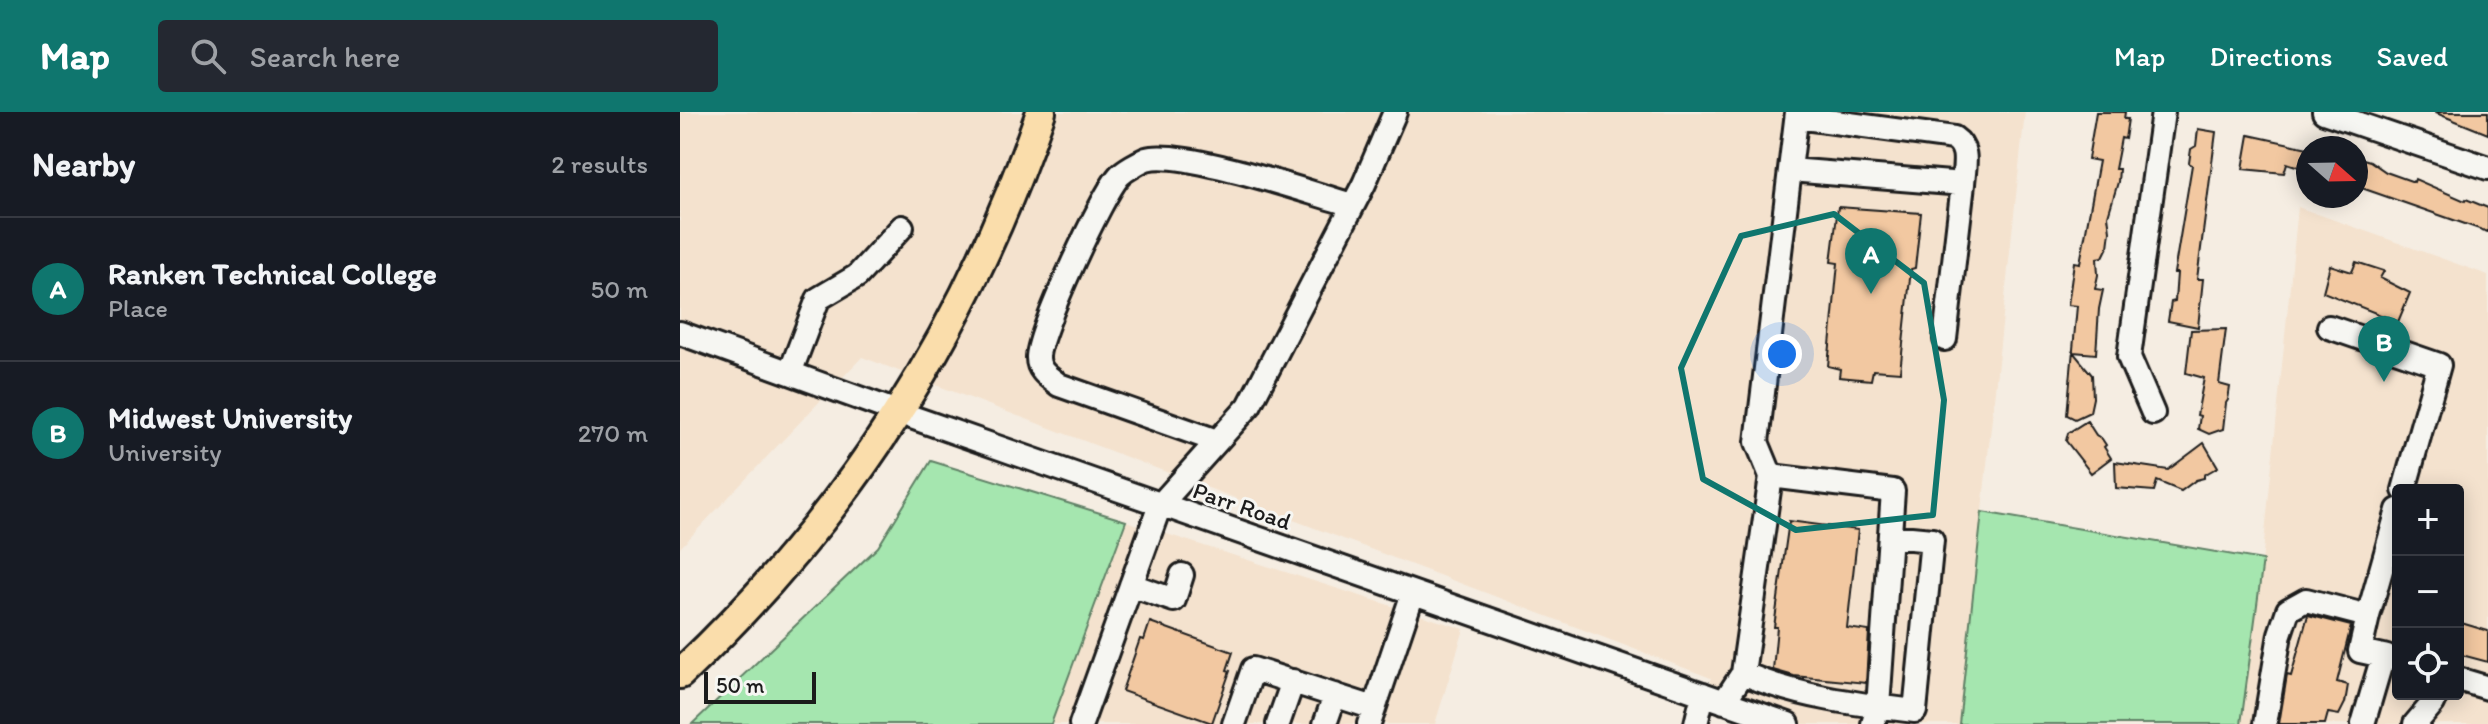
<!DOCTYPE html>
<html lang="en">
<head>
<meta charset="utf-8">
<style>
  body { margin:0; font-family:Itim,sans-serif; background:#242831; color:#f1f3f6 }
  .controls { position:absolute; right:24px; bottom:24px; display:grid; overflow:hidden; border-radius:8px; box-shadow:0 4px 20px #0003 }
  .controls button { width:72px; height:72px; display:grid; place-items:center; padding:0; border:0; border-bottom:2px solid #363941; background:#171b24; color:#f1f3f6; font:40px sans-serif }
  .compass { position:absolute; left:1616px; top:24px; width:72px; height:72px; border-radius:50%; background:#171b24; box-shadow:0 4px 20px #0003; rotate:110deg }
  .scale { position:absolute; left:24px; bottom:20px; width:112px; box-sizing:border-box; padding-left:8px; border:4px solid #1c1c1c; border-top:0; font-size:22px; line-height:28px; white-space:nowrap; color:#1c1c1c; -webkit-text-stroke:6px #f6f6f2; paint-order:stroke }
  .you { position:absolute; left:1102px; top:242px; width:28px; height:28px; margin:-20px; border:6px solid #fff; border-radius:50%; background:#1a73e8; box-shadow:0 0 0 12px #1a73e833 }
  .badge { display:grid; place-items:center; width:52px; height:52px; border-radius:50%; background:#0f766e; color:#fff; font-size:26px; font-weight:700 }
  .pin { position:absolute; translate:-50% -66px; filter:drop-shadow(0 2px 4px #0008) }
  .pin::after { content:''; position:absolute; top:42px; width:28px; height:24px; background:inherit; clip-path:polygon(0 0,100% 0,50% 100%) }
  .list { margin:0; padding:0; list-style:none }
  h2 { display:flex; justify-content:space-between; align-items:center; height:104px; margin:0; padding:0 32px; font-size:34px }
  h2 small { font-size:26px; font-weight:400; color:#9ea1a6 }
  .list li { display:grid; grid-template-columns:52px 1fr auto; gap:24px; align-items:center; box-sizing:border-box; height:144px; padding:0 32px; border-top:2px solid #363941 }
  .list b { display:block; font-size:30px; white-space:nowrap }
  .list p { margin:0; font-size:26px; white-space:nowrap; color:#9ea1a6 }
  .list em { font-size:26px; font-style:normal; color:#9ea1a6 }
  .icon { flex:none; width:44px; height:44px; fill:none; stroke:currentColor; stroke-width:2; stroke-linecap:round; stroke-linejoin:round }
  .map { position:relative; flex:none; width:1808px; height:612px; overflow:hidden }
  header { display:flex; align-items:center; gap:48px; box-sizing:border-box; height:112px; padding:0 40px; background:#0f766e; color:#fff }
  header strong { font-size:38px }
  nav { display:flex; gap:44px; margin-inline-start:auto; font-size:28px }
  .search { width:560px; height:72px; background:#242831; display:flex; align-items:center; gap:20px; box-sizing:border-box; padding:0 28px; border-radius:8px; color:#9ea1a6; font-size:30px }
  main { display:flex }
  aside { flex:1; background:#171b24 }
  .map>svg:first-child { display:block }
  .built { fill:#f4e2ce; fill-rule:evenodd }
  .green { fill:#a5e6af; stroke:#608166; stroke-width:2 }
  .building { fill:#f2c8a1; stroke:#1c1c1c; stroke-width:2 }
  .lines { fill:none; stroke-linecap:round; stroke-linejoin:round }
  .minor-casing { stroke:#1c1c1c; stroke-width:28 }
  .major-casing { stroke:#1c1c1c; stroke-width:34 }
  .minor { stroke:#f6f6f2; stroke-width:22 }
  .major { stroke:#faddab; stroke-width:28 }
  .marked { fill:none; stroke:#0f766e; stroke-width:6; stroke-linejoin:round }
  .labels { text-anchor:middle; stroke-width:6; stroke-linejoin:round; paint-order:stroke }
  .street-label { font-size:24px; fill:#1c1c1c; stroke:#f6f6f2 }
</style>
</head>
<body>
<header>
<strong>Map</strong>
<div class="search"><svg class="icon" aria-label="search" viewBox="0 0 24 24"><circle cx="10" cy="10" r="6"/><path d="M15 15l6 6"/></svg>Search here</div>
<nav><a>Map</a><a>Directions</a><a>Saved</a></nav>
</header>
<main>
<aside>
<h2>Nearby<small>2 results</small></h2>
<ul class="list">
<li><span class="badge">A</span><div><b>Ranken Technical College</b><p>Place</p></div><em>50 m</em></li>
<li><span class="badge">B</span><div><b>Midwest University</b><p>University</p></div><em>270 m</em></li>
</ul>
</aside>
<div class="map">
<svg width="1808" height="612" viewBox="0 0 1808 612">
  <rect width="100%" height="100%" fill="#f5ede2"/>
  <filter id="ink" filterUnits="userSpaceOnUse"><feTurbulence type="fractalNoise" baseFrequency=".0125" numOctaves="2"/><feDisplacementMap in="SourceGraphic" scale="16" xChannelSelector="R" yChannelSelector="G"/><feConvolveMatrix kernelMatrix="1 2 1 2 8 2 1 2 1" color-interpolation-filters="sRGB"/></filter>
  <g filter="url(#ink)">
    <path class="built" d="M0 0H1345L1279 612H1109L1030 585 1031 566 182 245 0 436Z
      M1618 95 1808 163V612H1561L1583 441ZM1718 378H1778V582H1718Z
      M446 409 784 517 755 612H371Z"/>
    <path class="green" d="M251 349 446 409 371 612H12L198 435Z
      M1302 400 1583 448 1561 612H1279Z"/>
    <path class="building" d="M1416 0H1445L1444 7H1448L1445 27 1441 26 1435 57H1439L1438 70 1428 104 1430 119 1428 135 1423 145 1417 146 1418 163 1415 177 1423 178 1419 197 1416 242 1393 240 1412 263 1413 286 1410 300 1395 307 1387 303 1397 194 1388 193 1394 150 1400 151 1419 49 1408 47Z
      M1756 0H1808V22L1756 1Z
      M1518 17 1536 20 1517 167H1523L1518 215 1488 209 1491 190 1495 189 1497 161H1494L1512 53 1509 51 1511 37 1516 34Z
      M1569 23 1628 36V58L1607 51 1604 61 1563 57Z
      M1676 45 1690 49 1706 60 1734 70 1735 67 1785 89 1786 87 1808 96V120L1676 74Z
      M1158 95 1241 101 1235 156 1231 157 1220 260 1193 258 1191 268 1159 265 1160 257 1148 254 1158 151 1151 150Z
      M1676 150 1704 159 1700 166 1730 181 1718 210 1643 180 1650 153 1672 160Z
      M1546 217 1539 272 1550 275 1548 288 1546 291 1543 317 1529 322 1518 317 1520 304 1517 303 1524 266 1506 261 1511 218Z
      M1407 309 1416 323 1422 327 1426 333 1424 335 1431 346 1411 361 1386 329 1388 321Z
      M1524 331 1538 355 1524 363V366L1516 368 1501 379 1477 369 1474 379 1436 376 1435 350 1488 358Z
      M1109 409 1178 418 1167 516 1189 519 1186 571 1114 564 1093 558 1097 515H1094Z
      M1628 503 1671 514 1657 570 1668 573 1665 591 1659 603 1648 601 1645 612H1599L1607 563 1611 564Z
      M470 510 553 540 547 558 550 559 532 611 442 579 460 527 464 528Z
      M1778 510 1808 519V550L1778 542Z"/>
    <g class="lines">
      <defs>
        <path id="minor" d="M1644 0 1808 56
          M1110 58 1283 72C1284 54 1290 37 1274 26L1117 5
          M1649 215 1759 253 1724 378
          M0 221 220 301 1108 612
          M1265 227 1283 72
          M110 261 138 187 177 164 222 115
          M1473 301 1449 245 1483 0
          M537 329 379 273C369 265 358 259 358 246 357 223 423 80 440 63 445 58 459 50 466 47 501 36 632 82 673 93
          M1091 364 1077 330 1117 0
          M451 473 494 488 502 463
          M1688 504 1718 398
          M1063 561C1117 585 1176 592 1235 599L1252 428 1210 424
          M1778 567 1808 576
          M1044 590 1063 561 1091 364 1213 379 1198 595 1193 612
          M401 612 480 393 569 294 684 72 715 0
          M554 612 573 557 694 596
          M598 612 613 569
          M645 612 655 583
          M689 612 733 481
          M1016 612 1023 582
          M1585 612 1600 522 1608 498 1626 488 1688 504 1680 539 1703 544
          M1683 612 1703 544 1718 548
          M1735 612 1753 591 1757 582"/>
        <path id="major" d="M0 562C169 403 286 219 361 0"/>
      </defs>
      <use href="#minor" class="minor-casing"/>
      <use href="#major" class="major-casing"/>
      <use href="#minor" class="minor"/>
      <use href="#major" class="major"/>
    </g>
  </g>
  <path class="marked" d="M1154 102 1244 171 1264 288 1253 403 1116 418 1023 367 1001 256 1061 124Z"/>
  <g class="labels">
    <g class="street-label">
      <text transform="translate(562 394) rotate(19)" y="8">Parr Road</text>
    </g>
  </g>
</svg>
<div class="controls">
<button>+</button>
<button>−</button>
<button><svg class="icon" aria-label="locate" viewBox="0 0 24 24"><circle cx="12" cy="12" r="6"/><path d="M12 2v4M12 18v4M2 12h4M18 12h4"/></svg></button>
</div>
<svg class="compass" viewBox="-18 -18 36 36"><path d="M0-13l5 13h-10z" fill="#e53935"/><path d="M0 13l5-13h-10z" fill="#9ea1a6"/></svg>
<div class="scale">50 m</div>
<div class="you"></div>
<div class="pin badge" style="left:1191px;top:182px">A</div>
<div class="pin badge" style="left:1704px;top:270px">B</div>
</div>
</main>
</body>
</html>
